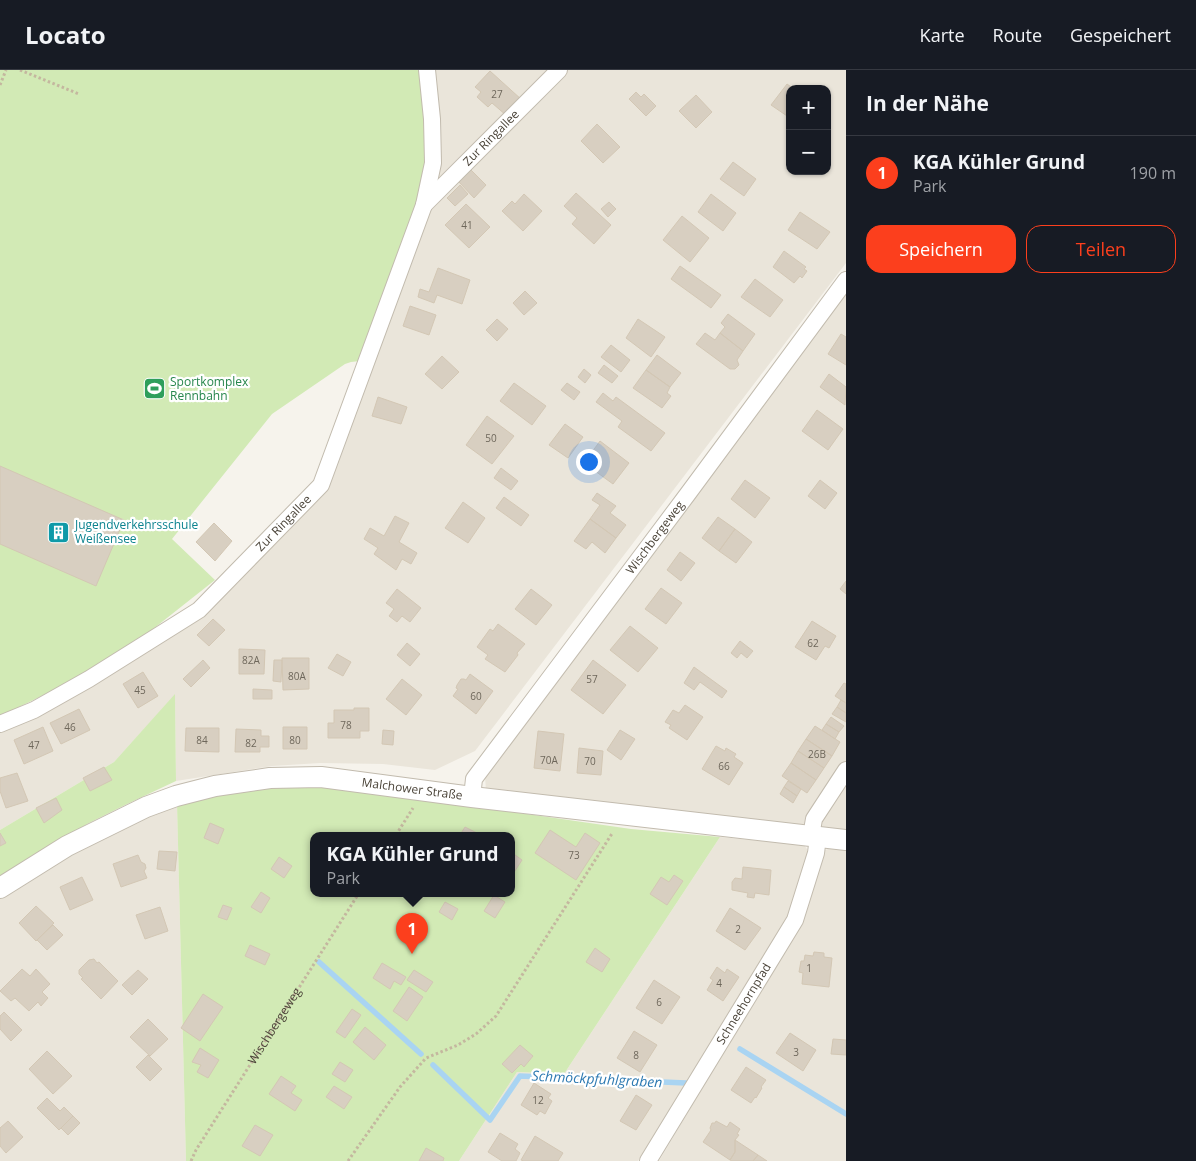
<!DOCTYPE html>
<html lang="de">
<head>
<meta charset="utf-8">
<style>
  body { margin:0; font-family:"Open Sans",sans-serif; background:#20242c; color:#f1f3f6 }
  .controls { position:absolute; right:15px; top:15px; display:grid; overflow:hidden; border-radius:10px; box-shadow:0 1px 4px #0004 }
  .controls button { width:45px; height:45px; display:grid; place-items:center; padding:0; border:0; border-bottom:1px solid #363941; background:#171b24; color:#f1f3f6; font:25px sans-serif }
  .you { position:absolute; left:588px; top:391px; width:18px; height:18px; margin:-12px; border:4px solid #fff; border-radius:50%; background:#1a73e8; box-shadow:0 0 0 8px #1a73e833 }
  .badge { display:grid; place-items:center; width:32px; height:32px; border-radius:50%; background:#fc3f1d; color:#fff; font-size:16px; font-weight:700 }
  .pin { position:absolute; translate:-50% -41px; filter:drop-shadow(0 1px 2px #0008) }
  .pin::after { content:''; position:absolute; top:26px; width:18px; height:15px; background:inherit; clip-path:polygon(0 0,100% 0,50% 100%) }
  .popup { position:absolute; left:310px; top:762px; width:205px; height:65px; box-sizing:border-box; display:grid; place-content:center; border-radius:10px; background:#171b24; filter:drop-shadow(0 1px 4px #0005); font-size:16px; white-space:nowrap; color:#9ea1a6 }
  .popup b { font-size:19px; color:#f1f3f6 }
  .popup::after { content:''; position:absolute; left:50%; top:100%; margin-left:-10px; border:10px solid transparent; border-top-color:#171b24 }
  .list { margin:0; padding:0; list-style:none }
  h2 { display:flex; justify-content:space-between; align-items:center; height:65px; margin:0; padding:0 20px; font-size:21px }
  h2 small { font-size:16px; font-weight:400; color:#9ea1a6 }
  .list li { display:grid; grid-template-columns:32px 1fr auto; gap:15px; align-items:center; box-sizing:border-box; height:75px; padding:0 20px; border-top:1px solid #363941 }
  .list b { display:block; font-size:19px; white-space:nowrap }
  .list p { margin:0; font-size:16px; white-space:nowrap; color:#9ea1a6 }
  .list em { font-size:16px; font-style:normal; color:#9ea1a6 }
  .actions { display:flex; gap:10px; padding:15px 20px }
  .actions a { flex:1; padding:11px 0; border:1px solid #fc3f1d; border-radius:15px; text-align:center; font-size:18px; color:#fc3f1d }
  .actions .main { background:#fc3f1d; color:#fff }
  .map { position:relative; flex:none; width:846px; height:1091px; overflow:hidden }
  header { display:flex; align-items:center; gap:30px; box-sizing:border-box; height:70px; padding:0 25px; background:#171b24; border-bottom:1px solid #363941 }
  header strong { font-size:24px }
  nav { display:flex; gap:28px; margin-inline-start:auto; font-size:18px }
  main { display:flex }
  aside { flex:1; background:#171b24 }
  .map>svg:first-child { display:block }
  .residential { fill:#eae5da; fill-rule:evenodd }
  .green { fill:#d2eab5; fill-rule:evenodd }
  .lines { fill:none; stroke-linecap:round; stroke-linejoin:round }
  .stream { stroke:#a9d4f2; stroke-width:5.5 }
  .building { fill:#d8cfc1; stroke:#d3c7b4 }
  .minor-casing { stroke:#c2bbae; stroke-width:18 }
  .tertiary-casing { stroke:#c2bbae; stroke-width:22 }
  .path { stroke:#c4b79f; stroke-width:3; stroke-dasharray:2.5 2.5; stroke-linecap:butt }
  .minor { stroke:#fff; stroke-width:16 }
  .tertiary { stroke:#fff; stroke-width:20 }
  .labels { text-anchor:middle; stroke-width:4.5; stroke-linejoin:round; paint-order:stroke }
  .number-label { font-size:10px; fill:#6e675b }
  .street-label { font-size:12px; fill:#4b4439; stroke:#fff }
  .leisure-label { font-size:12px; fill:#27864d; stroke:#fff; text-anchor:start }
  .culture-label { font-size:12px; fill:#0d838f; stroke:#fff; text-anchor:start }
  .water-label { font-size:14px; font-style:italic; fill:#2e7ab2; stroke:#fff }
</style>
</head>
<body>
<header>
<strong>Locato</strong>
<nav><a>Karte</a><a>Route</a><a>Gespeichert</a></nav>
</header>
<main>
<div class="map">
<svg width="846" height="1091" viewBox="0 0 846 1091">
  <rect width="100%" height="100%" fill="#f6f3ec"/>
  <path class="residential" d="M427 0H846V193L475 681 435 700 383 694 320 693 272 696 176 711 175 625 114 692 0 760V654L199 540 321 415 424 135ZM790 19H827V101H790Z
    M846 222V761L486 721 485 706Z
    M177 734 186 1091H0V824L75 778Z
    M720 767 804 775 807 779 808 785 789 848 638 1091H459L517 1002 564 1004Z
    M831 778 846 780V1091H659L801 851 823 786 825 780Z"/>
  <path class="green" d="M0 0H424L425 92 418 135 360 291 351 292 345 294 272 344 172 469 215 510 148 563 98 598 13 640 0 645Z
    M175 624 176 711 125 735 87 754 0 808V760L114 692Z
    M269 715H325L631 759 720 767 564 1004 517 1002 459 1091H186L177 734ZM313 765H511V823H313Z"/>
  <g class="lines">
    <path class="stream" d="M319 892 421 984
      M740 979 846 1044
      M433 995 490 1050 520 1006 686 1013"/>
  </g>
  <path class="building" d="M490 1 522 30 507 46 492 33 488 37 477 27 481 22 475 17Z
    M787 14 794 19H790V48L771 35Z
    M636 22 641 27 644 24 656 36 646 46 629 29Z
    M696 25 712 42 696 58 679 41Z
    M597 54 620 77 603 93 581 71Z
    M733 92 756 109 744 126 720 109Z
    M471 100 486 115 474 128 459 112Z
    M460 115 468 124 455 136 447 128Z
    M576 123 611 155 594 174 572 154 577 148 564 136Z
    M524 124 542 141 523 161 502 141 512 131 515 134Z
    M711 124 736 143 723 161 698 142Z
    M609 132 616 139 608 147 601 139Z
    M466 134 490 157 469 178 445 155Z
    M800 142 830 162 817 179 788 160Z
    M682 146 709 168 690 192 663 170Z
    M784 181 806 197 804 199 807 201 802 208 800 206 794 213 773 197Z
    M680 196 721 225 711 238 671 209Z
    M438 198 470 210 462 234 437 225 434 233 418 227 420 219 429 222Z
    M755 209 783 230 770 247 741 227Z
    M525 221 537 233 524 245 513 233Z
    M410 236 436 245 429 265 403 256Z
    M728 244 755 264 743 281 720 263 725 257 721 253Z
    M497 249 508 259 497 271 486 260Z
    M638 249 665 267 651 287 626 268Z
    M705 263 715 270 720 263 743 281 737 290 739 295 735 299H730L696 274Z
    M841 264 846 267V295L828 284Z
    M611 275 630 290 621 302 601 287Z
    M657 285 681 303 670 317 646 300Z
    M442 286 459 302 442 319 425 304Z
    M604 295 618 306 612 313 598 303Z
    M584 299 591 305 585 313 578 307Z
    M646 300 670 317 667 323 671 326 662 338 633 318Z
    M829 304 846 317 845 335 820 317Z
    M514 313 546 336 532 355 500 331Z
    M567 313 580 322 574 330 561 320Z
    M603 323 613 331 616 327 665 363 651 381 618 357 622 351 596 332Z
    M378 327 407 337 401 354 372 346Z
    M817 340 843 359 828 380 802 361Z
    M487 346 514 366 492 394 466 375Z
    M565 354 583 367 568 388 549 375Z
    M600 371 629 393 613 414 584 393Z
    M0 396 124 450 96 516 0 474Z
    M501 398 518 411 511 420 494 408Z
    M745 410 770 428 755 448 731 429Z
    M820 410 837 423 825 439 808 426Z
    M597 423 616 436 610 443 626 455 616 468 590 449 600 435 592 430Z
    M504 427 529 445 521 456 496 438Z
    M463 432 485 448 468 473 445 458Z
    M395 446 409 453 399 472 417 483 411 494 402 489 396 500 374 484 378 478 364 469 370 458 384 466Z
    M718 447 735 459 719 481 702 468Z
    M590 449 616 468 605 483 592 472 586 479 574 471Z
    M214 453 232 471 215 491 196 472Z
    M735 459 752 472 736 493 719 481Z
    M680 482 695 493 681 511 667 500Z
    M846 511V524L840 519Z
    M661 518 682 533 666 554 645 539Z
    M397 519 421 538 410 552 402 546 397 552 389 546 394 539 386 533Z
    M531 519 552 535 536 555 515 539Z
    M213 549 225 560 209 576 197 565Z
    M812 551 836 566 829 578 825 576 816 590 795 577Z
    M498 554 525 574 517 583 518 585 505 602 485 589 488 585 477 577 490 559 493 561Z
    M630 556 658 578 638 602 610 580Z
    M740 571 753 581 747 588 741 583 737 588 731 583Z
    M407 573 420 584 410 596 397 585Z
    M239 579 265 580 264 604H239Z
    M337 584 351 592 343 606 328 598Z
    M282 588H309V619L283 620Z
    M203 590 210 598 191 617 183 609Z
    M274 590H282L281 612 273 611Z
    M593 590 626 615 603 644 571 620Z
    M694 597 727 621 722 628 700 612 694 620 684 613Z
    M143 602 158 626 138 638 123 614Z
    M470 604 493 621 476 644 453 626 458 619 456 618 457 615 461 609H464L466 610Z
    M402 609 422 625 406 645 386 629Z
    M844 613 846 614V633L835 626Z
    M253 619 272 620V629H253Z
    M841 630 846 633V643L837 637Z
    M685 635 703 647 687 670 669 658 671 655 665 652 673 640 679 643Z
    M837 637 846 643V652L832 644Z
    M354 638H369V661H360V668H328V653H334V640H354Z
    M79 639 90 660 61 674 50 653Z
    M831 647 844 656 839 662 826 654Z
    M826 654 839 662 835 669 822 660Z
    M815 656 840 672 832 686 806 669Z
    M43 657 53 681 24 694 14 670Z
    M283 657H307V679H283Z
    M186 658H219V682L185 681Z
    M236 659 261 660V666H269V677H260V682H235Z
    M383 660 394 661 393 675 382 674Z
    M620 660 635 669 621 690 607 680Z
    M538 661 564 664 560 701 534 698Z
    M806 669 832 686 824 698 798 681Z
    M716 676 725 681 726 678 736 684 734 687 743 693 729 715 702 699Z
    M579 678 603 681 601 705 577 703Z
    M798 681 824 698 816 710 791 693Z
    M791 693 816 710 807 723 782 706Z
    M104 697 112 710 90 721 83 708Z
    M17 703 28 731 6 738 0 721V708Z
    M788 711 801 719 797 726 784 717Z
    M784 717 797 726 793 733 780 724Z
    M56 728 62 740 44 753 36 738Z
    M210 753 224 759 218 774 204 768Z
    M465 757 481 765H460Z
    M550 760 576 777 585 763 600 773 576 810 535 783Z
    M0 763 6 773 0 776Z
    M159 781 177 782 175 801 157 799Z
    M511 782 522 790 511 807Z
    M138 785 141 792 145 794 146 798 144 801 147 808 121 817 113 794Z
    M279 787 292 796 284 808 271 799Z
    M743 797 771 800 769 825 755 823 754 828 747 827 748 823 732 820V812L735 808 742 809Z
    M674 805 683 811 667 835 650 824 661 807 669 812Z
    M82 807 93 830 70 840 60 817Z
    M261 822 270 828 261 843 251 837Z
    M494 825 505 832 495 848 484 841Z
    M445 832 458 839 452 850 439 842Z
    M223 835 232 838 227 850 218 847Z
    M36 836 54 853 36 871 19 853Z
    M160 837 168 861 145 869 136 845Z
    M730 838 761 858 745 880 716 861Z
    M53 855 63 865 47 880 37 870Z
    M250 875 270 884 265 895 245 886Z
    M595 878 610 889 602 902 586 892Z
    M814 882 824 883V887L832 888 829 917 802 914 803 903 799 902 801 891H804L805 885 813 886Z
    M94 889 97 893 99 892 118 911 101 929 81 909 83 908 79 904V900L89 890Z
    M382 893 406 907 401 915 394 911 390 919 373 908Z
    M717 897 725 903 727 899 739 907 723 931 707 920 713 910 710 908Z
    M22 899 30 906 36 899 50 914 42 922 48 928 41 936 38 932 29 941 15 928 11 931 0 921Z
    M138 900 148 909 132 925 122 915Z
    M414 900 433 912 426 922 407 910Z
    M654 910 680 927 662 954 636 938Z
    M409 917 423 927 407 951 393 941Z
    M203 924 223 937 200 971 181 958Z
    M352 939 361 945 345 968 336 962Z
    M4 942 22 960 11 971 0 959V946Z
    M148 949 168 969 150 986 130 967Z
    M365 957 386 975 374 990 353 972Z
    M634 961 657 975 640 1002 617 988Z
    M790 963 816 980 803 1001 776 983Z
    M833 969 846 970V985L831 984Z
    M520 975 533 986 524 997 521 994 512 1003 502 994Z
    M200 978 219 990 208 1008 197 1002 201 995 192 992Z
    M47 981 72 1006 53 1024 29 999Z
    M148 985 162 999 150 1011 136 997Z
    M340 992 353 1000 345 1012 332 1004Z
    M746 997 766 1010 761 1017 762 1018 756 1028 755 1027 751 1033 731 1020Z
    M281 1006 296 1016 291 1023 302 1030 295 1041 269 1024Z
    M534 1013 551 1024 548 1028 552 1031 545 1044 540 1041 537 1045 521 1035Z
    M334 1016 352 1027 344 1039 326 1027Z
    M636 1025 652 1035 636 1060 620 1051Z
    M47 1028 60 1041 64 1037 73 1046 59 1060 37 1038Z
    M73 1046 80 1053 68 1065 61 1058Z
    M8 1051 23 1067 6 1083 0 1076V1058Z
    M716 1051 727 1057 730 1052 740 1059 737 1064 739 1065 735 1070V1082L730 1090 703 1072 711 1060 710 1058 712 1053H715Z
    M255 1055 273 1065 260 1086 242 1076Z
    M500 1063 518 1074 515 1079 520 1083 516 1091H502L488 1082Z
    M535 1066 563 1083 558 1091H524L521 1090Z
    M735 1070 758 1085 753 1091H732L730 1090 735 1082Z
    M426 1078 444 1088 443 1091H419Z
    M758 1085 767 1091H753Z"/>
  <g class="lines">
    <defs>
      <g id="minor">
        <path id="s2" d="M424 135 559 0"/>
        <path id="s3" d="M0 654 34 640 89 609 199 540 321 415 424 135 433 93 432 49 427 0"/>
        <path id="s4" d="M472 727 474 709 687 425 846 210"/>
        <path d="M811 766 814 749 846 700"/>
        <path id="s5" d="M648 1091 795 850 816 783 818 767"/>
      </g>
      <g id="tertiary">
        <path id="s6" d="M0 818 67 776 146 737 176 726 215 716 270 708 321 707 472 727 846 770"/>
      </g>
    </defs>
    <use href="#minor" class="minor-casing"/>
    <use href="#tertiary" class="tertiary-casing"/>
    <g class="path">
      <path d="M20 0 79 24"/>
      <path d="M0 15 6 0"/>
      <path d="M396 765 413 738"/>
      <path id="s1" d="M191 1091 196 1080 359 823"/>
      <path d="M348 1091 400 1017 426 988 458 975 476 964 496 946 613 762"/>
    </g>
    <use href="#minor" class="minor"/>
    <use href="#tertiary" class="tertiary"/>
  </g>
  <defs>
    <symbol id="stadium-square" viewBox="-11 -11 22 22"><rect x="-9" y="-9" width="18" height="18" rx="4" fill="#2e9e5b" stroke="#fff"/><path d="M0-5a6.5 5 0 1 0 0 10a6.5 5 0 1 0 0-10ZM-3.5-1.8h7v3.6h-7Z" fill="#fff"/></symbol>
    <symbol id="building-square" viewBox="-11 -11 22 22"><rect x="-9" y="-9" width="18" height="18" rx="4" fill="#0f9aa8" stroke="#fff"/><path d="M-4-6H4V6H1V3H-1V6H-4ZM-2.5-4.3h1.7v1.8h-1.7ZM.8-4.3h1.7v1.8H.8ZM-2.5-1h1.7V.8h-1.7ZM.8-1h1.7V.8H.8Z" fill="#fff"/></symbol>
  </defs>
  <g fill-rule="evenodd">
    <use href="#stadium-square" x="142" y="306" width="25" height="25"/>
    <use href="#building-square" x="46" y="450" width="25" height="25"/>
  </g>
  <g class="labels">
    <g class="number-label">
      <text x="497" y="28">27</text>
      <text x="467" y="159">41</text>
      <text x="491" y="372">50</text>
      <text x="813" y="577">62</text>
      <text x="251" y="594">82A</text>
      <text x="297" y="610">80A</text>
      <text x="592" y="613">57</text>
      <text x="140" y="624">45</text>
      <text x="476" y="630">60</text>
      <text x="346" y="659">78</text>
      <text x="70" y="661">46</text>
      <text x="202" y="674">84</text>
      <text x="295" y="674">80</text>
      <text x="251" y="677">82</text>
      <text x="34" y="679">47</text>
      <text x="817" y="688">26B</text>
      <text x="549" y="694">70A</text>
      <text x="590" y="695">70</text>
      <text x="724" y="700">66</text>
      <text x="574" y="789">73</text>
      <text x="738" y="863">2</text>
      <text x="809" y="902">1</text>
      <text x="719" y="917">4</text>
      <text x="659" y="936">6</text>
      <text x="796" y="986">3</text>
      <text x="636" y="989">8</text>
      <text x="538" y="1034">12</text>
    </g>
    <g class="street-label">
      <text dy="4" stroke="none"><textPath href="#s2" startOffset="95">Zur Ringallee</textPath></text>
      <text dy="4" stroke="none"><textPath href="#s3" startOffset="351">Zur Ringallee</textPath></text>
      <text dy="4" stroke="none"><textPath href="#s4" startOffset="320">Wischbergeweg</textPath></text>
      <text dy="4" stroke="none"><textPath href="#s6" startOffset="438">Malchower Straße</textPath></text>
      <text dy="4" stroke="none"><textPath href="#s5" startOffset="184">Schneehornpfad</textPath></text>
      <text dy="4" stroke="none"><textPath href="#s1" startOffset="159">Wischbergeweg</textPath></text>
    </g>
    <g class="leisure-label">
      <text x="170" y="316">Sportkomplex<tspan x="170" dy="14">Rennbahn</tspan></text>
    </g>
    <g class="culture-label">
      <text x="75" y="459">Jugendverkehrsschule<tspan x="75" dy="14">Weißensee</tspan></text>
    </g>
    <g class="water-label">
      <text transform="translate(597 1009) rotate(3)" y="5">Schmöckpfuhlgraben</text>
    </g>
  </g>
</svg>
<div class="controls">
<button>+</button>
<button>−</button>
</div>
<div class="you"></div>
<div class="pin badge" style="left:412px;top:884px">1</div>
<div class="popup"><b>KGA Kühler Grund</b>Park</div>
</div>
<aside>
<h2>In der Nähe<small></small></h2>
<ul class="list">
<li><span class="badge">1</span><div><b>KGA Kühler Grund</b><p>Park</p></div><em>190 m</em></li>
</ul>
<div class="actions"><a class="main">Speichern</a><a>Teilen</a></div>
</aside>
</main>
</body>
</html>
